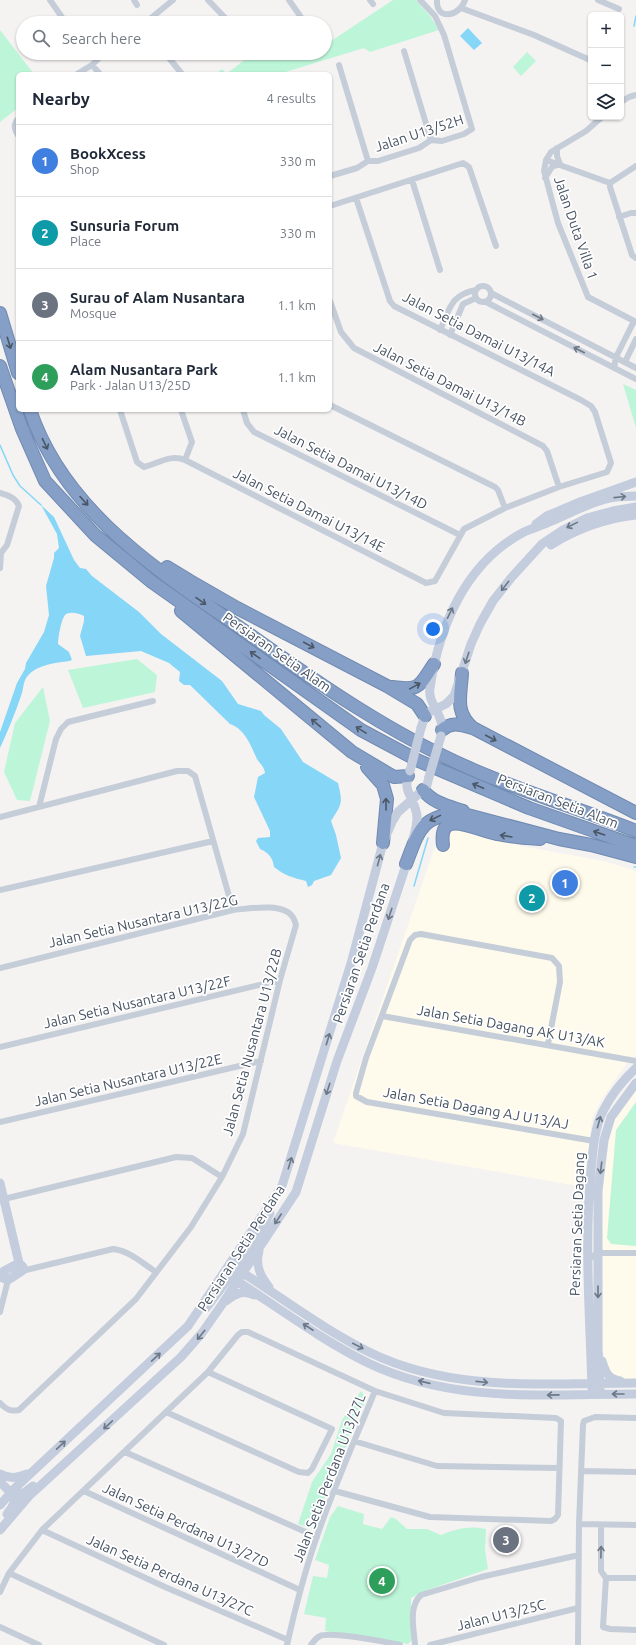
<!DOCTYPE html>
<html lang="en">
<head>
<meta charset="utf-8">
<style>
  body { margin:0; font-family:Ubuntu,sans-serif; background:#f2f2f3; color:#1f2937 }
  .controls { position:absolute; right:12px; top:12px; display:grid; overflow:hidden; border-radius:6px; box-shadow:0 1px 3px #0004 }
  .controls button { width:36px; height:36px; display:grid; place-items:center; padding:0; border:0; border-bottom:1px solid #e0e1e3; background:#fff; color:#1f2937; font:20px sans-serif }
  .you { position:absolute; left:433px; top:629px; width:14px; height:14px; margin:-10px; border:3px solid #fff; border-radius:50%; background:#1a73e8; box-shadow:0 0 0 6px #1a73e833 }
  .badge { display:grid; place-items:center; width:26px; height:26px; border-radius:50%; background:#045cfc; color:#fff; font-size:13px; font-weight:700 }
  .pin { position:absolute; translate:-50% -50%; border:2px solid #fff; box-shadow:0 1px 4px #0006 }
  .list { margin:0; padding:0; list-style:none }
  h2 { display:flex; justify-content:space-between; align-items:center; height:52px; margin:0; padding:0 16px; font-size:17px }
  h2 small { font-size:13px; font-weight:400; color:#747a83 }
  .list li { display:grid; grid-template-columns:26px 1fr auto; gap:12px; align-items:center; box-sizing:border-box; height:72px; padding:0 16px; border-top:1px solid #e0e1e3 }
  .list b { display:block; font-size:15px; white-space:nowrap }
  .list p { margin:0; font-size:13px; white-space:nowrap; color:#747a83 }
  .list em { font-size:13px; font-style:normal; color:#747a83 }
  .icon { flex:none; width:22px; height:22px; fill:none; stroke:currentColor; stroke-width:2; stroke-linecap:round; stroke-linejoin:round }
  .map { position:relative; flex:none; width:636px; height:1645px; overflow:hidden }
  .search { position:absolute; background:#fff; box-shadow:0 1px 3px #0004; left:16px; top:16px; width:316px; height:44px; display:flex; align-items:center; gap:10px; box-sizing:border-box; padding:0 14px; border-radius:22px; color:#747a83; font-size:15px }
  .panel { position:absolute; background:#fff; box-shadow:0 1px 3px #0004; left:16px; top:72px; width:316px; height:340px; border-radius:6px }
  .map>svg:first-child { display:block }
  .commercial { fill:#fefbec }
  .green { fill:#bdf5d8 }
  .water { fill:#85d6f7 }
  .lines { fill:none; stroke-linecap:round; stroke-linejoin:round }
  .stream { stroke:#85d6f7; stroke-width:1.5 }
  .highway-casing { stroke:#708ab2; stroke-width:14 }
  .street { stroke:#c5cdd8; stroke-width:6 }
  .secondary { stroke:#c3cddd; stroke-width:9 }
  .highway { stroke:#859fc6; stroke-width:12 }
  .secondary-bridge { stroke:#c3cddd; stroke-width:9 }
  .oneway { stroke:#6d7885 }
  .oneway2 { stroke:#4a5767 }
  .oneway3 { stroke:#6c7887 }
  .labels { text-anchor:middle; stroke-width:3.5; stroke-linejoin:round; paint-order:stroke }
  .street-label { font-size:14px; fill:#475362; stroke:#fff }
</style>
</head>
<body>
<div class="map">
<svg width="636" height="1645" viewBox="0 0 636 1645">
  <rect width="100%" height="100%" fill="#f5f2f2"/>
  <path class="commercial" d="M452 827 521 846 604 861 636 871V1056L627 1063 601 1100 592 1119 584 1187 333 1143 439 835Z
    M636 1088V1379H623L609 1374 603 1350 601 1189 609 1141 615 1118Z"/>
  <path class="green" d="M393 0H416L430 16 439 30 370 52 364 48 279 74H216L222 69 226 74 254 53H325V45Z
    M0 30 34 74H18V108L0 122Z
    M527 52 536 61 521 76 513 67Z
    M623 384 636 390V428Z
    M137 659 157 675 155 692 83 708 68 670Z
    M43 687 50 721 30 801 17 800 4 772 15 723Z
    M636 1102V1246L611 1244 607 1238 616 1130Z
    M361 1391 367 1399 350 1433 345 1449 337 1462 314 1529 298 1524 312 1482 331 1454 342 1420Z
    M338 1506 364 1514 363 1524 382 1529 391 1517 396 1519 407 1529H427L441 1535C455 1529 470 1525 486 1529L485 1550 488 1569 430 1589 411 1598V1616L414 1638 408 1644 325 1631 326 1618 304 1614 313 1576 327 1578 329 1565 315 1560 330 1517Z"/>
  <path class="water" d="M468 28 482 43 474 50 460 36Z
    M41 505 54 517 74 560 80 568 86 569 92 576 139 612 161 634 222 681 238 704 261 711 264 715 281 729 303 762 338 783C343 804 342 803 331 821L336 835 341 858 331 875 314 881 312 885 308 887 306 881C293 878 284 875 274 867 273 858 269 853 260 849L256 841 258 838 270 837V831L254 797 258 777 265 773C264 766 260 764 257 759 251 746 245 729 230 724L190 685H184L179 681 180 672 169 663 141 651 86 656 80 636 84 621V616C79 613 69 611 65 615 61 620 58 638 58 644L69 652 72 660 69 661C54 663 33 665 25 680 23 685 23 691 21 696 15 713 8 731 0 748V732L17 683 25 669 26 663 44 632 49 615 46 586 54 558V553L59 548 57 534Z"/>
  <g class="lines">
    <path class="stream" d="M634 26 636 16
      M0 445 13 475 20 486 41 505
      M634 867H636
      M414 886 428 838"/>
    <defs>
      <path id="highway" d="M0 313 18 373
        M0 366 22 429 45 481 95 535 152 582 361 730 419 761 529 808 636 846
        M30 410C65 515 164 574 249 634 319 684 390 733 469 768 523 792 581 809 636 831
        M167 567 190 581 237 608 387 686 417 704 425 716
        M181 611 352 752 394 777 408 776
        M462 673C461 695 454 712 473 728
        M392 687C421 691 419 686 434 664
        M442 730C452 721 461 725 473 728L636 813
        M367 767 383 785 387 799 383 843
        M423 790C433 803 448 806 463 811
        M443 845C442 837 442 826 451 824 462 821 485 832 497 834 511 837 525 838 540 839
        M406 864C419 830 421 816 460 813L559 839 591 845 636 857"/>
    </defs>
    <use href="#highway" class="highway-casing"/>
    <path class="street" d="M50 0 66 23
      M134 0 137 5
      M208 0 230 23
      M289 0 305 23
      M370 0 373 4
      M437 0C436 22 460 16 465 0
      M598 0 619 9
      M461 8 534 35 590 60
      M145 23 173 0
      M404 51 431 140
      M165 53 182 74
      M92 65 100 74
      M339 65 368 161
      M77 74 92 65 104 53
      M621 102 629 97 636 95
      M602 117 586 131 551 152 546 160 544 171 558 223 588 297 636 322
      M18 119C13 124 14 129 18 135
      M546 160 610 183
      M330 176 357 168 368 161H378L419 148 431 140 442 141 464 134 472 129 444 35 435 16 420 0
      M545 178 552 167 560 164 557 156V148
      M412 180 440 270
      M610 183V187L632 255 636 258
      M610 183 636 166
      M330 206 463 163 469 167 496 246
      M619 217 631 213H636
      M475 294a8 8 0 1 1 16 0a8 8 0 1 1-16 0Z
      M491 293 636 368
      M330 301 341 332 354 348 543 446 547 451 559 487
      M486 302 636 379
      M440 330C450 309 450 295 476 290
      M450 335 463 304 476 298
      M625 362 636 339
      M614 368 616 357 634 321
      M330 405 495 487 498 490 505 508
      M120 410 137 462 144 467C160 463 170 454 185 460L426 583 435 581 464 529 505 508 559 487 607 472 611 463 595 412 591 406 581 400 394 306 390 301 356 198
      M181 410 192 442 185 460
      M243 410 247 423 254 432 460 535
      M0 493C8 495 16 498 19 506L7 545 1 553 0 568
      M39 807 56 739 61 729 68 722 153 701
      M0 817 177 771H188L195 776 233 910
      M0 890 213 841
      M0 968 233 910C247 909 282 902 292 916 294 918 295 922 296 925L280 980 243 1134 222 1177 191 1227 136 1299 19 1410C10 1412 6 1409 0 1403
      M382 1016 636 1061
      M548 1044 560 982 559 966 552 958 421 934 415 935 410 940 366 1058 356 1093V1096L367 1102 594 1141
      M0 1047 280 980
      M0 1122 261 1061
      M4 1199 176 1157 192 1158 222 1177
      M587 1261 597 1253H636
      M22 1271 113 1249C130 1251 142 1263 156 1272
      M0 1312 8 1280
      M166 1412 299 1472 308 1473 312 1469 332 1429 208 1372
      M354 1441 437 1466 559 1468
      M125 1452 317 1537
      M581 1471 636 1472
      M84 1491 300 1590
      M579 1524 636 1525
      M601 1525V1571L606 1578 603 1627 610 1629 636 1630
      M42 1530 165 1587 288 1640
      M9 1573 164 1645
      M606 1578H636
      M0 1592 9 1573 42 1530 208 1372 238 1335 242 1332H248L375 1391
      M0 1627 39 1645
      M287 1645C295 1609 304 1574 316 1539 333 1489 355 1440 375 1391L444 1413 556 1418 561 1421 558 1515 555 1519 551 1521 430 1517 335 1491
      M311 1645C313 1642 316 1638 320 1636 331 1631 386 1642 400 1645
      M415 1645C414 1629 408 1607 421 1595L481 1577 579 1555
      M430 1645 578 1608
      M578 1645 579 1524 583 1425 584 1421 595 1417 636 1418"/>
    <path class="secondary" d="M536 524 547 516 580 502 636 482
      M551 545C576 529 607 518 636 515
      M421 728 425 716 431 711 446 704 454 696 471 644 480 624 493 601 511 578 542 544 563 530 587 518 613 511 636 507
      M441 733C446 716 427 704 430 688 439 626 466 562 524 532 533 528 543 525 552 521 570 513 587 504 606 499 615 496 626 497 636 496
      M409 771C403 793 411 792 416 811 419 820 415 831 413 839
      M0 1183 19 1263 23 1267 22 1271 8 1280 0 1277
      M259 1251C255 1265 260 1276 269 1287
      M234 1272 243 1273C285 1300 326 1331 371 1353 454 1393 547 1383 636 1383
      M4 1278V1271L19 1263
      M237 1281C280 1309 322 1340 368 1363 454 1404 544 1394 636 1394
      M226 1301C236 1293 243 1290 254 1295
      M206 1308C229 1278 254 1247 270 1213
      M602 1361C606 1373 607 1378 620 1381
      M592 1389C590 1316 584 1243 591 1170 593 1151 594 1129 603 1111 611 1095 623 1080 636 1068
      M600 1389 598 1349V1191L604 1140 611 1117 636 1083
      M0 1474C10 1479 17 1478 27 1474
      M0 1482 11 1493 16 1495
      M0 1505 14 1489 188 1326 282 1186 352 960 383 843 392 822 398 812 423 790 427 785 429 777
      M7 1514 12 1507 17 1496 25 1492 33 1486
      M0 1530 29 1496 181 1357 202 1333 223 1303 296 1192 337 1061 372 968 408 859"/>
    <use href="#highway" class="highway"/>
    <path class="secondary-bridge" d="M410 771 421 728
      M429 777 441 736"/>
  </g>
  <defs><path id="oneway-shaft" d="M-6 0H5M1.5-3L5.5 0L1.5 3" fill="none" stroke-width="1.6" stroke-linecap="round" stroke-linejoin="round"/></defs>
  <g class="oneway">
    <use href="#oneway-shaft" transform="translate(538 317) rotate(27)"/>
    <use href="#oneway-shaft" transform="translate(579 350) rotate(-153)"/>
    <use href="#oneway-shaft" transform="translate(601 1552) rotate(-89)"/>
  </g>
  <g class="oneway2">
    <use href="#oneway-shaft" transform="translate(9 343) rotate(73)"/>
    <use href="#oneway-shaft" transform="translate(45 444) rotate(64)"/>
    <use href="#oneway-shaft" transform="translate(84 501) rotate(48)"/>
    <use href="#oneway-shaft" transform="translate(201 601) rotate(35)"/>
    <use href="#oneway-shaft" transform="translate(309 645) rotate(28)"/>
    <use href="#oneway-shaft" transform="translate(255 655) rotate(-145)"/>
    <use href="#oneway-shaft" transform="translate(415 686) rotate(-29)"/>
    <use href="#oneway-shaft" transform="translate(316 723) rotate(-140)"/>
    <use href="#oneway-shaft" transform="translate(361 730) rotate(-148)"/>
    <use href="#oneway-shaft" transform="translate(491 738) rotate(28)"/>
    <use href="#oneway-shaft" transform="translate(478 786) rotate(-157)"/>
    <use href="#oneway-shaft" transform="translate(386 804) rotate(-90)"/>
    <use href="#oneway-shaft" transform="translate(435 818) rotate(154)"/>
    <use href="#oneway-shaft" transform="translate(599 833) rotate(-161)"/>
    <use href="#oneway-shaft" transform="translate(506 836) rotate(-171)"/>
  </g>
  <g class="oneway3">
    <use href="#oneway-shaft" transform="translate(620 497) rotate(-6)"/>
    <use href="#oneway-shaft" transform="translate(572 525) rotate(154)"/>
    <use href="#oneway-shaft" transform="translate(505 586) rotate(128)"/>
    <use href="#oneway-shaft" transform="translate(450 613) rotate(-64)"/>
    <use href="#oneway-shaft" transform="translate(467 658) rotate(108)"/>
    <use href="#oneway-shaft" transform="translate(379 860) rotate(-75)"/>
    <use href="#oneway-shaft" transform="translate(390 914) rotate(108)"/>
    <use href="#oneway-shaft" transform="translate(328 1039) rotate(-73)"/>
    <use href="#oneway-shaft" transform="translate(328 1089) rotate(108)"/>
    <use href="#oneway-shaft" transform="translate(599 1122) rotate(-74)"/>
    <use href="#oneway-shaft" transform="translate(290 1163) rotate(-73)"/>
    <use href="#oneway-shaft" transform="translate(601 1168) rotate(97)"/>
    <use href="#oneway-shaft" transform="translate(278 1219) rotate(123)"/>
    <use href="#oneway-shaft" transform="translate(598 1292) rotate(90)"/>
    <use href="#oneway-shaft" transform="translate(308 1327) rotate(-147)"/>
    <use href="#oneway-shaft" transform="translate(201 1335) rotate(129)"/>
    <use href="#oneway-shaft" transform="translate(358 1346) rotate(27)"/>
    <use href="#oneway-shaft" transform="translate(156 1357) rotate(-43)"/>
    <use href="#oneway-shaft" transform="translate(424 1382) rotate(-167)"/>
    <use href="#oneway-shaft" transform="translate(482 1382) rotate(6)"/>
    <use href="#oneway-shaft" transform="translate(618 1394) rotate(-180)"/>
    <use href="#oneway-shaft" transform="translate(553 1395) rotate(179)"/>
    <use href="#oneway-shaft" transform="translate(108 1425) rotate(137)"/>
    <use href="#oneway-shaft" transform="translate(61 1445) rotate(-43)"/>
  </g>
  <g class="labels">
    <g class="street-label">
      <text transform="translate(419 133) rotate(-18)" y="5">Jalan U13/52H</text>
      <text transform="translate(576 228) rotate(71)" y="5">Jalan Duta Villa 1</text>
      <text transform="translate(479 334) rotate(27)" y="5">Jalan Setia Damai U13/14A</text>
      <text transform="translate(450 384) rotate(27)" y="5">Jalan Setia Damai U13/14B</text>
      <text transform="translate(351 467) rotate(27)" y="5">Jalan Setia Damai U13/14D</text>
      <text transform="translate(309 510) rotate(27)" y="5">Jalan Setia Damai U13/14E</text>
      <text transform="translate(277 652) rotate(35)" y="5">Persiaran Setia Alam</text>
      <text transform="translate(558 801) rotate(21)" y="5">Persiaran Setia Alam</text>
      <text transform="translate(143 921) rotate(-13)" y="5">Jalan Setia Nusantara U13/22G</text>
      <text transform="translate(361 953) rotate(-71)" y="5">Persiaran Setia Perdana</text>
      <text transform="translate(137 1002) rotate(-13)" y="5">Jalan Setia Nusantara U13/22F</text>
      <text transform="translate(511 1026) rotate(10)" y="5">Jalan Setia Dagang AK U13/AK</text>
      <text transform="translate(252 1042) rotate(-75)" y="5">Jalan Setia Nusantara U13/22B</text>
      <text transform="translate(128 1080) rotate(-13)" y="5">Jalan Setia Nusantara U13/22E</text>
      <text transform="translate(476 1108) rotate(10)" y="5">Jalan Setia Dagang AJ U13/AJ</text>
      <text transform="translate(577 1224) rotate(-88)" y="5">Persiaran Setia Dagang</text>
      <text transform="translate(241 1248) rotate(-57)" y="5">Persiaran Setia Perdana</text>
      <text transform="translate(329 1478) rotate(-69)" y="5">Jalan Setia Perdana U13/27L</text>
      <text transform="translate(186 1525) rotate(25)" y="5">Jalan Setia Perdana U13/27D</text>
      <text transform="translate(170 1575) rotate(24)" y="5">Jalan Setia Perdana U13/27C</text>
      <text transform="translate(501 1615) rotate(-14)" y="5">Jalan U13/25C</text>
    </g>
  </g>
</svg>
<div class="controls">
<button>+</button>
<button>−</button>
<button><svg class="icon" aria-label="layers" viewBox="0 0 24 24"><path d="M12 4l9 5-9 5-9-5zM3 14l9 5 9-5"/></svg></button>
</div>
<div class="you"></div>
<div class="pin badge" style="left:565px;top:883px;background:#3f7fe0">1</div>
<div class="pin badge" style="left:532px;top:898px;background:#0f9aa8">2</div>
<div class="pin badge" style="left:506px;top:1540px;background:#6b7280">3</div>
<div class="pin badge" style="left:382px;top:1581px;background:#2e9e5b">4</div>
<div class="search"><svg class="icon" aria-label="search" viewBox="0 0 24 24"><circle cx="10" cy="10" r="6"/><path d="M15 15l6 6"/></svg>Search here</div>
<section class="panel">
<h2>Nearby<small>4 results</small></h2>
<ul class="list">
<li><span class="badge" style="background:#3f7fe0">1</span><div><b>BookXcess</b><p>Shop</p></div><em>330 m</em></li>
<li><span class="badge" style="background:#0f9aa8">2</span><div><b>Sunsuria Forum</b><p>Place</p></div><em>330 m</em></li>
<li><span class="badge" style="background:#6b7280">3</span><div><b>Surau of Alam Nusantara</b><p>Mosque</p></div><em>1.1 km</em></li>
<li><span class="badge" style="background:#2e9e5b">4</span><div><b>Alam Nusantara Park</b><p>Park · Jalan U13/25D</p></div><em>1.1 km</em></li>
</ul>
</section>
</div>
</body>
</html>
